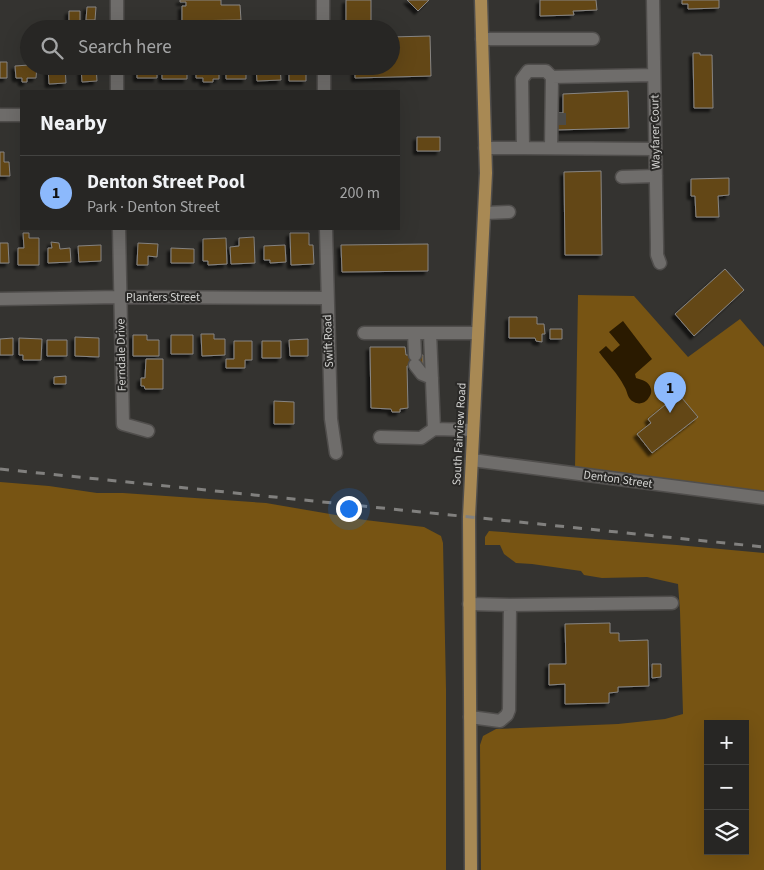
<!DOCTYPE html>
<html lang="en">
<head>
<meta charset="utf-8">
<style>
  body { margin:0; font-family:"Source Sans 3",sans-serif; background:#2f2e2c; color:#f1f3f6 }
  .controls { position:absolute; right:15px; bottom:15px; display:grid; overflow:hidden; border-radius:0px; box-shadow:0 5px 20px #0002 }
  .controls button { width:45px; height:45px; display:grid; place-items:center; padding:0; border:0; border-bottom:1px solid #434341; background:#272624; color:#f1f3f6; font:25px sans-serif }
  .you { position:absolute; left:348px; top:508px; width:18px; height:18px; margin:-12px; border:4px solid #fff; border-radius:50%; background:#1a73e8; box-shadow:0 0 0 8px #1a73e833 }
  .badge { display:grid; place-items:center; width:32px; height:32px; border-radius:50%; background:#8cb9fc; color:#111; font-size:16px; font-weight:700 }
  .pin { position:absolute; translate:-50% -41px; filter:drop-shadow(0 1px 2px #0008) }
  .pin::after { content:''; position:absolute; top:26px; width:18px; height:15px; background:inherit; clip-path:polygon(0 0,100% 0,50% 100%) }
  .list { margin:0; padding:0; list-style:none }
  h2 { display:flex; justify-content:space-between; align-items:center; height:65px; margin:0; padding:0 20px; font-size:21px }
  h2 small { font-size:16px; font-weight:400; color:#a4a5a6 }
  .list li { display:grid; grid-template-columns:32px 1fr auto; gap:15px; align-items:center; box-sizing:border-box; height:75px; padding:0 20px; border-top:1px solid #434341 }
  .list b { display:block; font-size:19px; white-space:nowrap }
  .list p { margin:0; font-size:16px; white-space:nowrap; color:#a4a5a6 }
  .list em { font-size:16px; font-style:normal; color:#a4a5a6 }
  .icon { flex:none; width:28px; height:28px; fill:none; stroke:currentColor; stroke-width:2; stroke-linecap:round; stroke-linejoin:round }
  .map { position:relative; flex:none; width:764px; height:870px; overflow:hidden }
  .search { position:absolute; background:#272624; box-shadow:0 5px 20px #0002; left:20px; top:20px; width:380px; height:55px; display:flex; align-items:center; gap:12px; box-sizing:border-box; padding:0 18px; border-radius:28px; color:#a4a5a6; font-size:19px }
  .panel { position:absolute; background:#272624; box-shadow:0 5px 20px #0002; left:20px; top:90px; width:380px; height:140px; border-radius:0px }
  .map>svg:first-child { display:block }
  .green { fill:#775413; fill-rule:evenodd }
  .water { fill:#2a1a00 }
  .building { fill:#634716; stroke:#878583; filter:url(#shadow) }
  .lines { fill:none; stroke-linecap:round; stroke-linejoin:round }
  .minor-tunnel { stroke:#4c4b48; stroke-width:12; stroke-dasharray:12 6; stroke-linecap:butt }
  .minor-casing { stroke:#504e4c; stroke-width:15 }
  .major-casing { stroke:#504e4c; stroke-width:15 }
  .minor { stroke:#6f6d6b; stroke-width:12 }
  .major { stroke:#a88954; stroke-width:12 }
  .rail { stroke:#81807e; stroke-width:3; stroke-dasharray:9 9; stroke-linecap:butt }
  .labels { text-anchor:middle; stroke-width:4; stroke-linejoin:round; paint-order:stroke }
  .street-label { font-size:12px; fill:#d4d4d2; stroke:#2a2927 }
</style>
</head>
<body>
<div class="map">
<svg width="764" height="870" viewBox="0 0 764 870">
  <defs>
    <filter id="shadow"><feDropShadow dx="-3.5" dy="3.5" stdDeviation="1" flood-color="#0009"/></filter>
  </defs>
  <rect width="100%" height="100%" fill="#343330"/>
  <path class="green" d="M578 295 634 296 688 357 740 319 764 347V492L575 468Z
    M0 482 49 486 97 493H123L266 503 365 520 424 527 441 536 443 543 446 689V870H0Z
    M489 531 677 545 764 553V870H481L480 745 483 736 496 729 618 724 665 719 683 714 680 611 678 584 647 577 602 578 584 575 581 571 532 564 516 563 504 554 500 545H485V537ZM708 724H745V851H708Z"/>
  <path class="water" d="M623 321 652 359 635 374 636 378C642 380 649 381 651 389 652 393 650 396 648 399 645 403 639 405 634 402 627 399 628 392 624 386 618 374 607 363 599 352L606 346 612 352 620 345 609 332Z"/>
  <path class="building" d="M180 0H221V5H240L241 20 182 21V6H186V2H180Z
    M346 0H371V21L346 22Z
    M407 0H429L418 11Z
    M540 0H596L597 10 573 11 574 15 540 16Z
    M682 0H719V8L688 9V4H682Z
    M87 7H96L95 20H86Z
    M69 11H80V21H69Z
    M430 36 431 76 355 78V66H391V37Z
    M693 53H700V55H712L713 108H694Z
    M0 62H7V78H0Z
    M29 65V66H37L36 78H27V82H22V78H16L15 66Z
    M48 66H65L66 83 49 84Z
    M81 66H96L97 81 82 82Z
    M137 66H157V78H137Z
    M166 66H187V79H162V70H166Z
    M196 66H219V79H213V82H203V78H196Z
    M226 66H246V79H226Z
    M256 66H280L281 80 257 81Z
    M289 66H306V81H289Z
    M628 91 629 128 555 130V113H563V94Z
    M417 137H440V151H417Z
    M0 152H4V162H9L10 176H0Z
    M601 171 602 255H565L564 172Z
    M729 178V195L718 196 719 217H696L695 196H691V179Z
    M23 233H29V238H39V265H18V248H24Z
    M290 233H309V245H313L314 264 291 265Z
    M254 237 255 263 231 264 230 247 239 246V238Z
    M226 238 227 264 208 265V261H203V239Z
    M51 242 59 243 60 249 70 248 71 262 48 263V248H52Z
    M0 243H8L9 263H0Z
    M138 243 158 244 157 257 148 256V265H137Z
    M428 244V271L342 272 341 245Z
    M101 245V261L79 262 78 246Z
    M285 245 286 262 270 263V260H264V246Z
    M171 248 194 249V263H171Z
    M725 269 744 290 694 336 675 314Z
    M509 317H537V324H544L545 334H542V342L536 341 535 338H509Z
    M550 329H562V339H550Z
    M201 334H214V339H225V355L202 356Z
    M133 335H147V340H159V356H133Z
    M171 335H193V354H171Z
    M75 337 99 338V357L75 356Z
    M13 338V355H0V339Z
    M19 338 42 339 41 360H23V355H19Z
    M308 339V356H290L289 340Z
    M47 340H67V356H47Z
    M234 341H252V360H245V368H226V359H234Z
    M262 341H281V358H262Z
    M370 347H405L406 355H423V365L407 366 408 408 400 409V412H392L391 409 371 408Z
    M146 359H163V389H145L144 386H141V378H145Z
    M66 376V384H54V377Z
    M682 398 698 417 652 453 637 434 651 423 648 419 665 405 668 409Z
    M274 401 294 402V424H274Z
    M610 623V633H619V641L648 640 649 686 618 687V692L609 693V703L565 704V684L549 685V664H566L565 624Z
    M652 664H661V677L652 678Z"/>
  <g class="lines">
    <path class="minor-tunnel" d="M560 113V130"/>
    <defs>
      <path id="minor" d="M117 0V29
        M323 0V29
        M653 0 657 245V255L660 263
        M482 39H593
        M117 66V91
        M324 66V91
        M654 75 552 77 546 71H528L522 79 523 148 655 149
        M0 115H21
        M485 148H523
        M551 148 552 77
        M622 177 656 176
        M485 213 509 212
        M119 229 123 424 148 431
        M326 229 331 419 336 453
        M0 299 120 297 327 298
        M364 333H477
        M414 333 415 355
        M430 333 434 429
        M415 365 422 374 432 378
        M380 437 421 438 434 429 473 430
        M472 460 764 498
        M469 604 510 605 509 710 507 715 500 721 470 717
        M510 605 672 603"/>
      <path id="major" d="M471 870 469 517 486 173 481 0"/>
    </defs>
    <use href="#minor" class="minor-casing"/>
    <use href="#major" class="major-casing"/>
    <use href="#minor" class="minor"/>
    <use href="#major" class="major"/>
    <path class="rail" d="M0 469 764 547"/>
  </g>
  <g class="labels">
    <g class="street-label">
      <text transform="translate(655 132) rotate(-91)" y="4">Wayfarer Court</text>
      <text x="163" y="301">Planters Street</text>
      <text transform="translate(328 341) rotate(-92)" y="4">Swift Road</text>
      <text transform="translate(121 355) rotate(-91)" y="4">Ferndale Drive</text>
      <text transform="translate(459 434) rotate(-87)" y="4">South Fairview Road</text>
      <text transform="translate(618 479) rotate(8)" y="4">Denton Street</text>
    </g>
  </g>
</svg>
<div class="controls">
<button>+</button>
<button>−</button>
<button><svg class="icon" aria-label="layers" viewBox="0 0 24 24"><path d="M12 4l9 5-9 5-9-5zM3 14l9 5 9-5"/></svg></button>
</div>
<div class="you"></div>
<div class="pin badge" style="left:670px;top:413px">1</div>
<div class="search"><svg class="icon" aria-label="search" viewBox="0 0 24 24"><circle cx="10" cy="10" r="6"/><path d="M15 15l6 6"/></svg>Search here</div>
<section class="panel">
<h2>Nearby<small></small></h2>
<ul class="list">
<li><span class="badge">1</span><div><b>Denton Street Pool</b><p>Park · Denton Street</p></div><em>200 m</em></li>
</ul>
</section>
</div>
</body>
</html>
